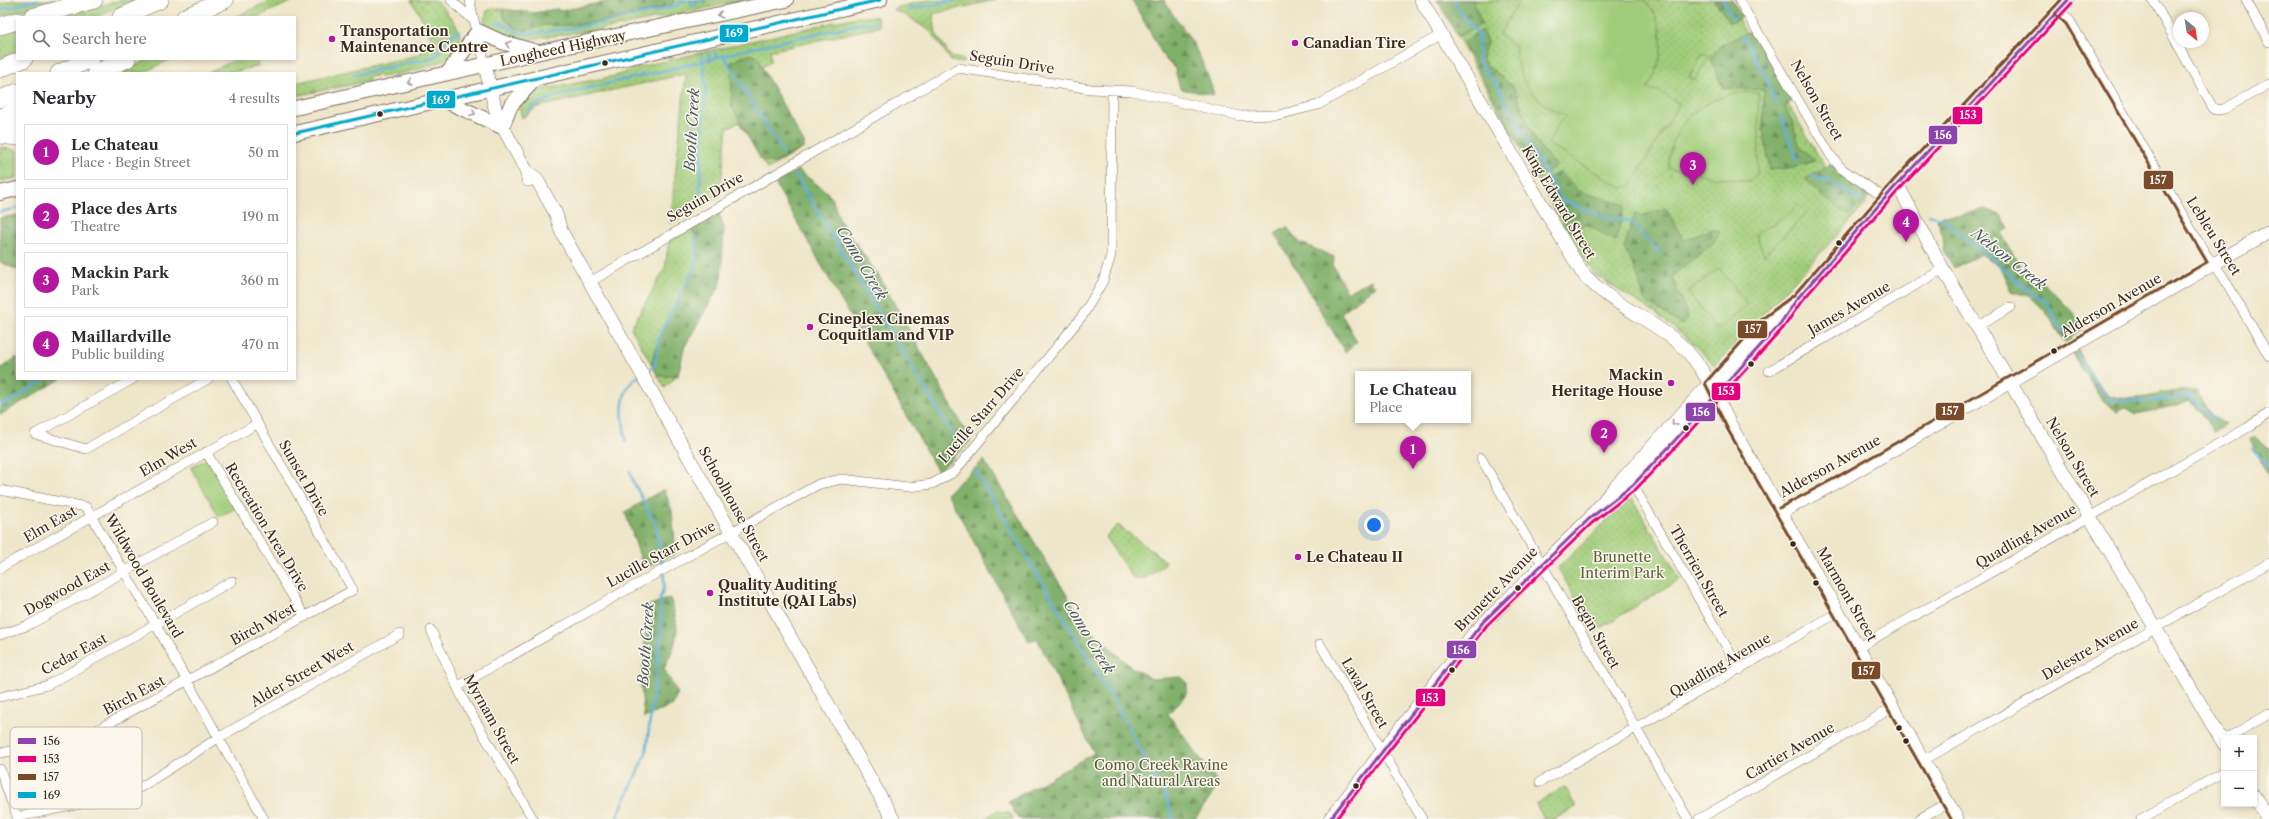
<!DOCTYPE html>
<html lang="en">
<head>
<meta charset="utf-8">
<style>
  body { margin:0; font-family:"Libre Caslon Text",serif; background:#f2f2f3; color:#2b2b33 }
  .controls { position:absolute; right:12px; bottom:12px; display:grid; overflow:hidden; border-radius:0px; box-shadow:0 2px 6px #0003 }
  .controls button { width:36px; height:36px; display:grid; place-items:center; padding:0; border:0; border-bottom:1px solid #e1e1e2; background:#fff; color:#2b2b33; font:20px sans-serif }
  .compass { position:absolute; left:2173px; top:12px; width:36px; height:36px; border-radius:50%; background:#fff; box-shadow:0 2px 6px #0003; rotate:150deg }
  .you { position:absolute; left:1374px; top:525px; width:14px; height:14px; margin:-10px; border:3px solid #fff; border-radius:50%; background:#1a73e8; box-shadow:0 0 0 6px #1a73e833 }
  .badge { display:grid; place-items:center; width:26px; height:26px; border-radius:50%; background:#b5179e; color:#fff; font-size:13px; font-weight:700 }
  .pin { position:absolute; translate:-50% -33px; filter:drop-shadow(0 1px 2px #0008) }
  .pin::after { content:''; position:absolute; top:21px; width:14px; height:12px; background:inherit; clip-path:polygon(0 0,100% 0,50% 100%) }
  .popup { position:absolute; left:1355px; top:371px; width:116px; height:52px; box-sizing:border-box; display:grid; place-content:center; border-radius:0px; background:#fff; filter:drop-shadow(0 1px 3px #0005); font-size:13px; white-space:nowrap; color:#7c7c81 }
  .popup b { font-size:15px; color:#2b2b33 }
  .popup::after { content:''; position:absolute; left:50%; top:100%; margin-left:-8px; border:8px solid transparent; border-top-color:#fff }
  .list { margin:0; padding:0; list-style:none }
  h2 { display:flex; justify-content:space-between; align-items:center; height:52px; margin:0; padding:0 16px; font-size:17px }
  h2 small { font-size:13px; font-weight:400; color:#7c7c81 }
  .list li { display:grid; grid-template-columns:26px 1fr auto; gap:12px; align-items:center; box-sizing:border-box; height:56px; margin:0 8px 8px; padding:0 8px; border:1px solid #e1e1e2; border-radius:0px }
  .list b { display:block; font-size:15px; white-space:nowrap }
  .list p { margin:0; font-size:13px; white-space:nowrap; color:#7c7c81 }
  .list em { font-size:13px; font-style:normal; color:#7c7c81 }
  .icon { flex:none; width:22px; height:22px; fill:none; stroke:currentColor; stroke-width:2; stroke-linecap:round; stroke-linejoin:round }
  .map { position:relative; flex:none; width:2269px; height:819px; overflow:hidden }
  .search { position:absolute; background:#fff; box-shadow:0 2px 6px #0003; left:16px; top:16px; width:280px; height:44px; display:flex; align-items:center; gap:10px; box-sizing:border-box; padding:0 14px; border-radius:0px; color:#7c7c81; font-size:15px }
  .panel { position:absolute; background:#fff; box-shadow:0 2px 6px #0003; left:16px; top:72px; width:280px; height:308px; border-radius:0px }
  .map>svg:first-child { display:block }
  .grass { fill:url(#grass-dots); stroke:#6e7c4c }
  .forest { fill:url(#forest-firs); stroke:#5e6d44 }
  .pitch { fill:#a1cd7a; stroke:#6e7c4c }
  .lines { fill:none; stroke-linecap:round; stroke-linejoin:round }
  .stream { stroke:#65aedc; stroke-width:2.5 }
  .street-casing { stroke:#7a6c5a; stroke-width:10 }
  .secondary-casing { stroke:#7a6c5a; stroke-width:14 }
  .primary-casing { stroke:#7a6c5a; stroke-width:16 }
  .highway-casing { stroke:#7a6c5a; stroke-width:18 }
  .street { stroke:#fff; stroke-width:9 }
  .secondary { stroke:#fff; stroke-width:13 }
  .primary { stroke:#fff; stroke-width:14 }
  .highway { stroke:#fff; stroke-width:17 }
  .bus-1-casing { stroke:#fbf7ec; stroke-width:6 }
  .bus-2-casing { stroke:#fbf7ec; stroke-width:6 }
  .bus-3-casing { stroke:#fbf7ec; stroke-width:6 }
  .bus-4-casing { stroke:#fbf7ec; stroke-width:6 }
  .bus-1 { stroke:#8e44ad; stroke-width:3 }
  .bus-2 { stroke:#e5007d; stroke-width:3 }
  .bus-3 { stroke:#7a4b2a; stroke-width:3 }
  .bus-4 { stroke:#00a9ce; stroke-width:3 }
  .oneway { stroke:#a79f9a }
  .poi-dot { fill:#b5179e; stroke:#fbf7ec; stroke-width:1.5 }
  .bus-dot { fill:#3b2a1e; stroke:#fbf7ec; stroke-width:1.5 }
  .labels { text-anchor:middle; stroke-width:3; stroke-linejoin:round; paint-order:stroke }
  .poi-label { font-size:14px; font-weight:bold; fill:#3b2a1e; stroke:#fbf7ec; text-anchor:start }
  .street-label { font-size:14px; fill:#3b2a1e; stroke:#fbf7ec }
  .park-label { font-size:14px; fill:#5a5b3a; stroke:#fbf7ec }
  .water-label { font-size:15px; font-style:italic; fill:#4a5860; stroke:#fbf7ec }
  .key { fill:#fbf7ec; stroke:#c1baae; stroke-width:1 }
  .key-label { font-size:11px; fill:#3b2a1e }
  .line-badge { stroke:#fbf7ec; stroke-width:1.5 }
  .badge-label { font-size:11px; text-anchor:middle; font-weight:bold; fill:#fff }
</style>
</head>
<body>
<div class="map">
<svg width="2269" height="819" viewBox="0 0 2269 819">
  <defs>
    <pattern id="grass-dots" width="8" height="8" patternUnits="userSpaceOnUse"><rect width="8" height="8" fill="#a1cd7a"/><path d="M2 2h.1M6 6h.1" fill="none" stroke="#8cb069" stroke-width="1.8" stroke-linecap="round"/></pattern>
    <pattern id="forest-firs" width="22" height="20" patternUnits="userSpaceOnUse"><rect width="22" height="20" fill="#80b06a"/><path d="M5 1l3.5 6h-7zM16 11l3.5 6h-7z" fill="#6a8f57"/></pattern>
  </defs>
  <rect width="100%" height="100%" fill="#fbf7ec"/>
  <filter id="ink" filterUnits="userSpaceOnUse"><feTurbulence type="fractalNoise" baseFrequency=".025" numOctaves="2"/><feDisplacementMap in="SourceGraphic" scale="8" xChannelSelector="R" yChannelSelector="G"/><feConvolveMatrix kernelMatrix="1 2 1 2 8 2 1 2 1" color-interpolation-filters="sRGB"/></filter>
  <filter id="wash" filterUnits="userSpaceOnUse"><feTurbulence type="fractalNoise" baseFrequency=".012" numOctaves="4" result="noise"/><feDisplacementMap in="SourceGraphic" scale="16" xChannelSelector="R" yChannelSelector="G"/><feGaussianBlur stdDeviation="0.9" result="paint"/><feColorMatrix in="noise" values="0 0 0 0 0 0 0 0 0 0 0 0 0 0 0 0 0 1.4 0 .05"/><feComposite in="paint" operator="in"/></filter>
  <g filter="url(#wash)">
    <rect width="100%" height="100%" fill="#eee6c9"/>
    <path class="grass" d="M13 0H62L0 16V4Z
      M121 0H135L96 17H61Z
      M272 0H295L257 17H234Z
      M411 0H435C442 5 446 12 451 18 488 63 406 72 380 77L379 75 370 77 369 81 295 96V83L418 55 432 42 427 27Z
      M616 0H745L611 28 524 40C508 40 493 34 484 20L487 11 492 8 534 13 557 9 560 11Z
      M929 0H995L933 14 936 33 951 57 963 59 964 62 961 63 951 61 935 37 927 29 905 15 893 10 894 8Z
      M1437 0H1727L1825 167 1867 203 1715 366 1688 339 1655 313 1595 275 1567 233Z
      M856 17H877L879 27 770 51 771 61 762 68 804 143V148L767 169 739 122 727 128 720 196 670 224 686 74 537 107 522 118 519 106 540 90 615 76 643 66Z
      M17 28V51L0 58V32Z
      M149 59H171L143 73H120Z
      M236 59H257L258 66 229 73H208Z
      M0 147 17 150V178L0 181Z
      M719 213 711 283 676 343 674 379 665 388 631 328 665 268 669 241Z
      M1631 497 1680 579 1594 632 1558 568Z
      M1118 525 1167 562C1159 568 1143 584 1133 578L1105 537Z
      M1565 787 1576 807 1554 819H1544L1536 804Z"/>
    <path class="forest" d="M616 0H674L672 4C641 15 581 28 549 25 540 24 530 32 522 30 511 27 502 20 503 9L534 13 557 9 560 11Z
      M1132 0H1164C1170 12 1178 20 1185 31 1198 50 1208 73 1214 95L1180 89 1175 69 1165 59Z
      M1439 0H1473L1482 24 1459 36Z
      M1714 0H1732L1742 17 1730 23Z
      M1482 30 1487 42 1482 58 1486 65 1513 86 1531 132 1540 147 1556 166 1538 177 1463 42Z
      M1750 31 1794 99 1785 107 1792 121 1800 147 1815 161 1789 168 1770 170 1763 130 1764 90 1723 88 1710 58 1721 45Z
      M747 55H755L760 60 761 66 804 143 803 148 775 163 761 160 732 107 731 62Z
      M1831 164 1870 197 1848 215 1820 194 1805 179Z
      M798 170 827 192 833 201 840 221 879 276 971 441 938 472 775 183Z
      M1560 172 1578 191 1625 205 1616 241 1586 224 1570 231 1542 182Z
      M1666 208 1684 241 1712 229 1720 231 1713 243 1672 276 1688 318 1682 325 1644 300 1636 271 1624 248 1635 213 1641 216Z
      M1985 209 2001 215 2009 228 2001 233 2023 271 2043 283 2062 301 2075 315 2084 328 2071 337C2080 352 2094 385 2108 394 2120 401 2139 398 2151 396 2169 392 2178 389 2197 392L2211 415 2226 424 2214 432 2203 415 2189 400 2178 405 2137 414 2125 408 2118 412 2101 399 2046 312 2031 297 2011 291 1999 265 1981 254 1954 268 1944 250 1943 236 1937 219 1943 216 1961 215Z
      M719 213 724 228 721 283 684 348 678 376H658L651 364C655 349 660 334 667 320 682 290 706 263 692 228Z
      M17 215V270L0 262V218Z
      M1287 227 1299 242 1334 257 1333 265 1347 292 1371 280 1375 286 1341 313 1357 342 1345 352 1275 234Z
      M17 357V379H61L0 415V369Z
      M2255 436 2269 448V477L2250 439Z
      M984 460 1084 623 1131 667 1152 679 1181 677 1187 682V694L1168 714 1219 784 1195 819H1019L1008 802 1094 753 1037 638 1029 642 947 493Z
      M664 489 672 511 676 553 644 569 625 512Z
      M670 598C681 632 679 636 664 669L678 694 672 705 644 718 641 687 648 606Z"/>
    <path class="pitch" d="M1520 0H1644C1669 25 1664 62 1647 89L1659 91 1679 104 1631 185 1622 188 1548 144 1558 124 1566 116C1537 105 1514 78 1516 46L1499 35Z
      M1703 53 1709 56 1695 80 1689 77Z
      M1744 92 1758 93 1759 145 1757 174 1749 181 1718 178 1668 168C1671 122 1701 98 1744 92Z
      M1798 204 1807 213 1764 255 1756 234 1788 215Z
      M1719 268 1748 305 1717 329 1688 292Z
      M208 458 236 508 219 517 191 468Z
      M997 811 1010 813 1013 819H984Z"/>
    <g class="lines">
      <path class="stream" d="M690 0 692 6
        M694 0 697 5
        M703 0 704 3
        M1455 0 1463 16 1479 36 1478 59 1480 64 1499 87 1507 106 1517 119 1528 144 1562 200 1608 218 1630 221 1660 253
        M1723 0 1733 19
        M0 10 37 0
        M908 10 956 0
        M497 23C506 22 513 32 522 33 546 35 668 13 686 0
        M1743 36 1766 77 1776 103
        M715 53 716 58
        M708 54 710 60
        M724 56 783 153
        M354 75 435 57 449 38 459 30
        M528 113 533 106 559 95 704 61 748 49 864 23H875
        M1781 116 1798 161
        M795 174 959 445
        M1813 176 1829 182 1864 202
        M699 200 706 88 702 56
        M0 212 17 208
        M1929 215 1941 218 1977 248 1992 257 2028 291 2047 302 2063 332
        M2078 355 2098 387 2110 400 2150 402 2188 395 2212 419
        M645 372 654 367 659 337 695 265 697 251 695 236
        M0 405 11 401 45 379
        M626 441C622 419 617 390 639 376
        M2252 448 2269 467
        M630 471 633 481 655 523 664 567
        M976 472 1116 704 1166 797 1173 819
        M616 819 646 753 661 632 660 599 664 587V572"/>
    </g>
  </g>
  <g filter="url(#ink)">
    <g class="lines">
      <defs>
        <path id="street" d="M451 0 473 20
          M470 0C473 22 481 43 485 66
          M1739 0 1831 156 1842 169 1885 198
          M2153 0 2213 108 2216 110 2224 109 2269 84
          M2246 0 2269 42
          M2059 10 2070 21 2205 253 2222 275 2269 356
          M590 282 958 68 1091 89 1132 91 1240 116 1278 115 1318 105 1440 35
          M1978 326 2011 307
          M1769 371 1943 269
          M35 434 86 449 208 379
          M35 434 133 379
          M206 452 305 617
          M1481 458 1688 819
          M1633 485 1740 670
          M0 490 86 507 156 625 264 819
          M0 568 257 424
          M431 630 464 701 533 819
          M0 635 29 625 213 522
          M1320 644 1422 819
          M1859 647 2247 428 2269 413
          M457 687 621 593 819 484 842 479 908 487 932 484 954 472 1083 315 1103 281 1111 255 1112 90
          M0 697 48 685 232 581
          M2227 738 2269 714
          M0 753 80 739 353 590 232 379
          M1924 760 2269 563
          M0 769 17 817 121 796 141 787 218 738 400 634
          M1540 782 1839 612
          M1699 819 1894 707
          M1919 819 1948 803
          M2141 819 2224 772"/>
        <path id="secondary" d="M1421 0 1581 271C1609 305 1652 318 1683 347 1706 369 1717 400 1732 428L1957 819
          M485 66 497 116 527 172 528 180
          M527 172 536 178 556 214 561 231 893 819
          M1897 184 1943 269 2224 744
          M1781 512 1839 481 2269 232
          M1589 519 1633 485 1668 448 1780 324 1797 299 1892 190 2068 0
          M2254 796 2268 819
          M1330 819 1475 632 1589 519 1610 493 1765 323 1789 304"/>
        <path id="primary" d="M448 73 478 31 502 42 537 52
          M444 100 502 127 511 105 534 80
          M295 108 540 52 786 0
          M0 122 17 125
          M295 133 880 0
          M0 193 17 189"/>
        <path id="highway" d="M32 17 94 0
          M121 17 160 0
          M185 17 225 0
          M0 26 17 21
          M0 69 24 59
          M59 73 91 59
          M96 73 127 59
          M0 99 17 92
          M0 118 17 110
          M0 135 17 137"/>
      </defs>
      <use href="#street" class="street-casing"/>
      <use href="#secondary" class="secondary-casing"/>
      <use href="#primary" class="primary-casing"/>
      <use href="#highway" class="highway-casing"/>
      <use href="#street" class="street"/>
      <use href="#secondary" class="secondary"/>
      <use href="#primary" class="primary"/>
      <use href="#highway" class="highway"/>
      <defs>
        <path id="bus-1" d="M1330 819 1483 622 1589 519 1633 485 1668 448 1780 324 1797 299 1892 190 2068 0"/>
        <path id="bus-2" d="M1336 819 1487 625 1592 523 1636 489 1672 451 1784 327 1801 302 1896 193 2072 3"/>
        <path id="bus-3" d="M1779 508 1837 477 2207 262 2066 24 2055 14
          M1951 819 1728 430 1705 383 1762 319 1794 295 1893 181 2061 0"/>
        <path id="bus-4" d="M295 133 880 0"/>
      </defs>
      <use href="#bus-1" class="bus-1-casing"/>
      <use href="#bus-2" class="bus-2-casing"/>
      <use href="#bus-3" class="bus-3-casing"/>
      <use href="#bus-4" class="bus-4-casing"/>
      <use href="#bus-1" class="bus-1"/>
      <use href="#bus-2" class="bus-2"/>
      <use href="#bus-3" class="bus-3"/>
      <use href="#bus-4" class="bus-4"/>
    </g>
    <defs><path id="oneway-chevron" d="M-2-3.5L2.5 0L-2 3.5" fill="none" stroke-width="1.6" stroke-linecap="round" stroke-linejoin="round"/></defs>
    <g class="oneway">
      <use href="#oneway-chevron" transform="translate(720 15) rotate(167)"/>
      <use href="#oneway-chevron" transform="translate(508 44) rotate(-164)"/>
      <use href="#oneway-chevron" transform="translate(410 82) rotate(167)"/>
      <use href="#oneway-chevron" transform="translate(473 113) rotate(26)"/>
      <use href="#oneway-chevron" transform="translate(1674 423) rotate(132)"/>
    </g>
  </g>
  <g class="poi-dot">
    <circle cx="332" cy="39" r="4"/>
    <circle cx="1295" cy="43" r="4"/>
    <circle cx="810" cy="327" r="4"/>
    <circle cx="1671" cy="383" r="4"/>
    <circle cx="1298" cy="557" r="4"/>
    <circle cx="710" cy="593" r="4"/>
  </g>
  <g class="bus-dot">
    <circle cx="605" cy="63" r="3.5"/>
    <circle cx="380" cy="114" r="3.5"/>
    <circle cx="1839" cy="243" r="3.5"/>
    <circle cx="2054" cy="351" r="3.5"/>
    <circle cx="1751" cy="364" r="3.5"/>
    <circle cx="1686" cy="428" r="3.5"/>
    <circle cx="1793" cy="544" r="3.5"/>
    <circle cx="1816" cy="583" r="3.5"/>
    <circle cx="1518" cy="588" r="3.5"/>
    <circle cx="1452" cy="670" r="3.5"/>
    <circle cx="1899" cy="728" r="3.5"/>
    <circle cx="1906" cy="741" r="3.5"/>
    <circle cx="1356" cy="786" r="3.5"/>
  </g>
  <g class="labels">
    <g class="poi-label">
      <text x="340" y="36">Transportation<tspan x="340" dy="16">Maintenance Centre</tspan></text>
      <text x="1303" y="48">Canadian Tire</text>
      <text x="818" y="324">Cineplex Cinemas<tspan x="818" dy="16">Coquitlam and VIP</tspan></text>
      <text x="1663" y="380" text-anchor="end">Mackin<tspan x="1663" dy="16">Heritage House</tspan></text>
      <text x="1306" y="562">Le Chateau II</text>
      <text x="718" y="590">Quality Auditing<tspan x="718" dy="16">Institute (QAI Labs)</tspan></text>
    </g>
    <g class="street-label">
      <text transform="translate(563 48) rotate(-12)" y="5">Lougheed Highway</text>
      <text transform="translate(1012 62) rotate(9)" y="5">Seguin Drive</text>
      <text transform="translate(1817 100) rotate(60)" y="5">Nelson Street</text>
      <text transform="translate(705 197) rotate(-30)" y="5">Seguin Drive</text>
      <text transform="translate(1559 202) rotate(59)" y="5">King Edward Street</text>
      <text transform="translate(2214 236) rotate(58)" y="5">Lebleu Street</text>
      <text transform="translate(2111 305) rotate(-30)" y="5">Alderson Avenue</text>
      <text transform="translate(1849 308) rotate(-30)" y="5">James Avenue</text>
      <text transform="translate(981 415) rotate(-49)" y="5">Lucille Starr Drive</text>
      <text transform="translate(168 457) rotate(-30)" y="5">Elm West</text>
      <text transform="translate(2073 457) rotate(59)" y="5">Nelson Street</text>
      <text transform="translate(1830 466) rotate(-29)" y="5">Alderson Avenue</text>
      <text transform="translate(304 478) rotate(60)" y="5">Sunset Drive</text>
      <text transform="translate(734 504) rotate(61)" y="5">Schoolhouse Street</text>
      <text transform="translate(50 524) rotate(-30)" y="5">Elm East</text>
      <text transform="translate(267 527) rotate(59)" y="5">Recreation Area Drive</text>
      <text transform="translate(2026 536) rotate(-30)" y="5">Quadling Avenue</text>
      <text transform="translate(661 554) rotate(-29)" y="5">Lucille Starr Drive</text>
      <text transform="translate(1699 571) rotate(60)" y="5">Therrien Street</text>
      <text transform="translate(144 576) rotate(60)" y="5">Wildwood Boulevard</text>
      <text transform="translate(67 588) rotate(-29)" y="5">Dogwood East</text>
      <text transform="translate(1496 589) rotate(-46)" y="5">Brunette Avenue</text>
      <text transform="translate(1847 594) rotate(60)" y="5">Marmont Street</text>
      <text transform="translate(263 624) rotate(-29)" y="5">Birch West</text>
      <text transform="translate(1596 632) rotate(60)" y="5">Begin Street</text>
      <text transform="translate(2090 649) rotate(-30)" y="5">Delestre Avenue</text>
      <text transform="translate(74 654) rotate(-28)" y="5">Cedar East</text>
      <text transform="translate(1720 665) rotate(-30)" y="5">Quadling Avenue</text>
      <text transform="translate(302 674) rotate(-30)" y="5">Alder Street West</text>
      <text transform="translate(1365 693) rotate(60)" y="5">Laval Street</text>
      <text transform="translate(134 695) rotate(-28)" y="5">Birch East</text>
      <text transform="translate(492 719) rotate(61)" y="5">Myrnam Street</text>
      <text transform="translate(1790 751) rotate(-30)" y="5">Cartier Avenue</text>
    </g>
    <g class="park-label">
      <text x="1622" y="562">Brunette<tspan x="1622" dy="16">Interim Park</tspan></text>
      <text x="1161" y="770">Como Creek Ravine<tspan x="1161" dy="16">and Natural Areas</tspan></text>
    </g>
    <g class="water-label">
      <text transform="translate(692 130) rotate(-87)" y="5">Booth Creek</text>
      <text transform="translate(2009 259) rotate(38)" y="5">Nelson Creek</text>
      <text transform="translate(862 263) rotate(59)" y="5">Como Creek</text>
      <text transform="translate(1089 637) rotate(59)" y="5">Como Creek</text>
      <text transform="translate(646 644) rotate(-86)" y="5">Booth Creek</text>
    </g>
  </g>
  <rect x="10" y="727" width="132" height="82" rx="6" class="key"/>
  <rect x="18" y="738" width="18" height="6" fill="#8e44ad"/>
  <rect x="18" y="756" width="18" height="6" fill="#e5007d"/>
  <rect x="18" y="774" width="18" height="6" fill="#7a4b2a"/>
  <rect x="18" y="792" width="18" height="6" fill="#00a9ce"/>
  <g class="key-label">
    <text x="43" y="745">156</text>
    <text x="43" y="763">153</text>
    <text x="43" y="781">157</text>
    <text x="43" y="799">169</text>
  </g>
  <g class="line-badge">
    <rect x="719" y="24" width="30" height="19" rx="4" fill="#00a9ce"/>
    <rect x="426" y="90" width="30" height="19" rx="4" fill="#00a9ce"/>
    <rect x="1952" y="106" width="31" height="19" rx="4" fill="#e5007d"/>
    <rect x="1928" y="125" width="30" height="20" rx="4" fill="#8e44ad"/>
    <rect x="2143" y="170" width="31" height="20" rx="4" fill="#7a4b2a"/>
    <rect x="1737" y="320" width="31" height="19" rx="4" fill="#7a4b2a"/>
    <rect x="1711" y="382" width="30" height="19" rx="4" fill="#e5007d"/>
    <rect x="1935" y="402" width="30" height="19" rx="4" fill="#7a4b2a"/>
    <rect x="1685" y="402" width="31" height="20" rx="4" fill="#8e44ad"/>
    <rect x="1446" y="640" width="31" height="19" rx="4" fill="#8e44ad"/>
    <rect x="1851" y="661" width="30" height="19" rx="4" fill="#7a4b2a"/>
    <rect x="1415" y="688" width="31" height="19" rx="4" fill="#e5007d"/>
  </g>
  <g class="badge-label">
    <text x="734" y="37">169</text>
    <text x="441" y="104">169</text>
    <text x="1968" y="119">153</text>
    <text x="1943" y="139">156</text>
    <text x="2158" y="184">157</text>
    <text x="1753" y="333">157</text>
    <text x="1726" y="395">153</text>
    <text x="1950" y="415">157</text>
    <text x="1701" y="416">156</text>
    <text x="1461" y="654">156</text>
    <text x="1866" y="675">157</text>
    <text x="1430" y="702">153</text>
  </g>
</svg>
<div class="controls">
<button>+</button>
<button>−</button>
</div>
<svg class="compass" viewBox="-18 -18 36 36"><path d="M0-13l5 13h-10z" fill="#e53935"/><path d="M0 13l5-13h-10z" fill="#7c7c81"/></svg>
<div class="you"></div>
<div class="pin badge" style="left:1413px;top:469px">1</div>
<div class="popup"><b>Le Chateau</b>Place</div>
<div class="pin badge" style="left:1604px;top:453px">2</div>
<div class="pin badge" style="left:1693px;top:185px">3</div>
<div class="pin badge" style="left:1906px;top:242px">4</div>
<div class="search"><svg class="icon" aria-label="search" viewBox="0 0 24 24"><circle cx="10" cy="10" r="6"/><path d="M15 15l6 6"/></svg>Search here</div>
<section class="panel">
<h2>Nearby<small>4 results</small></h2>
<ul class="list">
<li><span class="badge">1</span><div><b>Le Chateau</b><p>Place · Begin Street</p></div><em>50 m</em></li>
<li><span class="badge">2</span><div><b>Place des Arts</b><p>Theatre</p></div><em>190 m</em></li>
<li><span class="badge">3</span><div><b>Mackin Park</b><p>Park</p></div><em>360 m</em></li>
<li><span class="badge">4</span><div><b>Maillardville</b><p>Public building</p></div><em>470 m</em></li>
</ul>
</section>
</div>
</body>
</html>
